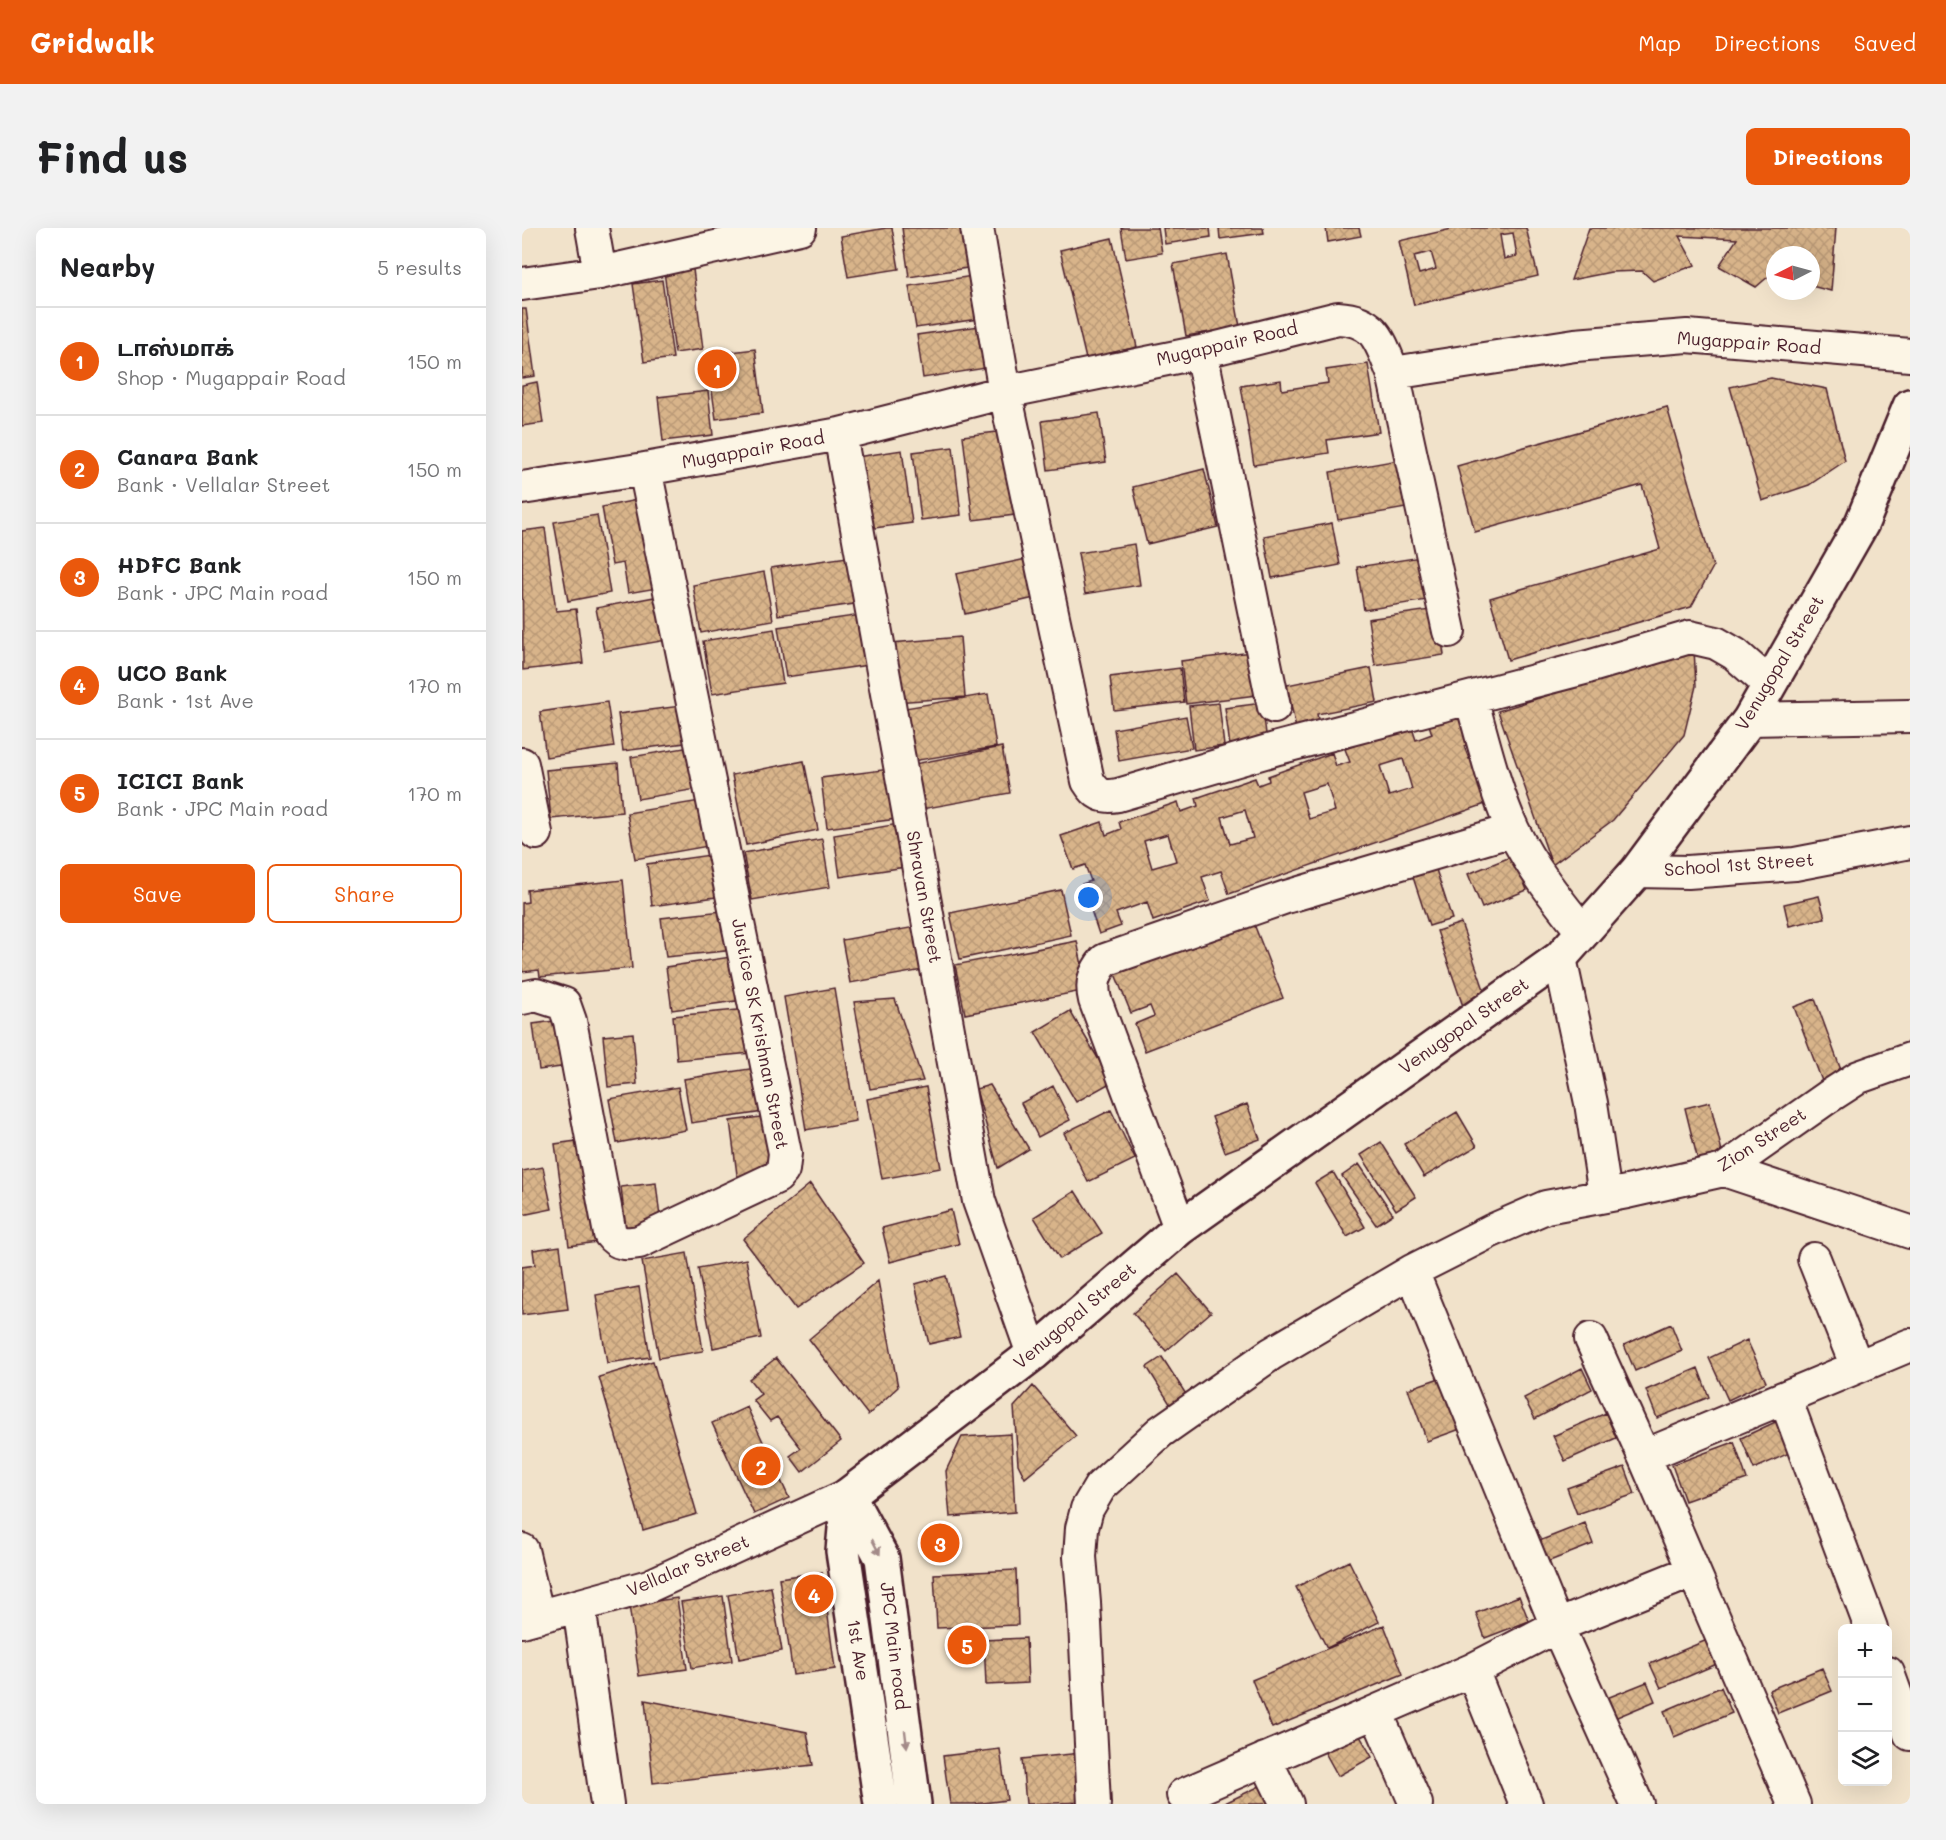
<!DOCTYPE html>
<html lang="en">
<head>
<meta charset="utf-8">
<style>
  body { margin:0; font-family:Mali,"Noto Sans Tamil",sans-serif; background:#f2f2f2; color:#202124 }
  .controls { position:absolute; right:18px; bottom:18px; display:grid; overflow:hidden; border-radius:9px; box-shadow:0 6px 24px #0002 }
  .controls button { width:54px; height:54px; display:grid; place-items:center; padding:0; border:0; border-bottom:2px solid #e0e0e0; background:#fff; color:#202124; font:30px sans-serif }
  .compass { position:absolute; left:1244px; top:18px; width:54px; height:54px; border-radius:50%; background:#fff; box-shadow:0 6px 24px #0002; rotate:264deg }
  .you { position:absolute; left:567px; top:670px; width:21px; height:21px; margin:-15px; border:4px solid #fff; border-radius:50%; background:#1a73e8; box-shadow:0 0 0 9px #1a73e833 }
  .badge { display:grid; place-items:center; width:39px; height:39px; border-radius:50%; background:#ea580c; color:#fff; font-size:20px; font-weight:700 }
  .pin { position:absolute; translate:-50% -50%; border:3px solid #fff; box-shadow:0 2px 6px #0006 }
  .list { margin:0; padding:0; list-style:none }
  h2 { display:flex; justify-content:space-between; align-items:center; height:78px; margin:0; padding:0 24px; font-size:26px }
  h2 small { font-size:20px; font-weight:400; color:#757577 }
  .list li { display:grid; grid-template-columns:39px 1fr auto; gap:18px; align-items:center; box-sizing:border-box; height:108px; padding:0 24px; border-top:2px solid #e0e0e0 }
  .list b { display:block; font-size:22px; white-space:nowrap }
  .list p { margin:0; font-size:20px; white-space:nowrap; color:#757577 }
  .list em { font-size:20px; font-style:normal; color:#757577 }
  .actions { display:flex; gap:12px; padding:18px 24px }
  .actions a { flex:1; padding:14px 0; border:2px solid #ea580c; border-radius:9px; text-align:center; font-size:21px; color:#ea580c }
  .actions .main { background:#ea580c; color:#fff }
  .icon { flex:none; width:33px; height:33px; fill:none; stroke:currentColor; stroke-width:2; stroke-linecap:round; stroke-linejoin:round }
  .map { position:relative; flex:none; width:1388px; height:1576px; overflow:hidden; border-radius:9px }
  header { display:flex; align-items:center; gap:36px; box-sizing:border-box; height:84px; padding:0 30px; background:#ea580c; color:#fff }
  header strong { font-size:28px }
  nav { display:flex; gap:33px; margin-inline-start:auto; font-size:21px }
  .intro { display:flex; align-items:center; justify-content:space-between; box-sizing:border-box; height:144px; padding:0 36px }
  h1 { margin:0; font-size:42px }
  .button { padding:15px 27px; border-radius:9px; background:#ea580c; color:#fff; font-size:21px; font-weight:700 }
  main { display:flex; gap:36px; padding:0 36px }
  aside { flex:1; background:#fff; border-radius:9px; box-shadow:0 6px 24px #0002 }
  .map>svg:first-child { display:block }
  .building { fill:url(#building-cross-hatch); stroke:#4a1f2b; stroke-width:1.5; fill-rule:evenodd }
  .lines { fill:none; stroke-linecap:round; stroke-linejoin:round }
  .minor-casing { stroke:#4a1f2b; stroke-width:36 }
  .major-casing { stroke:#4a1f2b; stroke-width:38 }
  .minor { stroke:#fcf5e5; stroke-width:32 }
  .major { stroke:#fcf5e5; stroke-width:33 }
  .oneway { fill:#a38a88 }
  .labels { text-anchor:middle; stroke-width:4.5; stroke-linejoin:round; paint-order:stroke }
  .street-label { font-size:18px; fill:#4a1f2b; stroke:#fcf5e5 }
</style>
</head>
<body>
<header>
<strong>Gridwalk</strong>
<nav><a>Map</a><a>Directions</a><a>Saved</a></nav>
</header>
<div class="intro"><h1>Find us</h1><a class="button">Directions</a></div>
<main>
<aside>
<h2>Nearby<small>5 results</small></h2>
<ul class="list">
<li><span class="badge">1</span><div><b>டாஸ்மாக்</b><p>Shop · Mugappair Road</p></div><em>150 m</em></li>
<li><span class="badge">2</span><div><b>Canara Bank</b><p>Bank · Vellalar Street</p></div><em>150 m</em></li>
<li><span class="badge">3</span><div><b>HDFC Bank</b><p>Bank · JPC Main road</p></div><em>150 m</em></li>
<li><span class="badge">4</span><div><b>UCO Bank</b><p>Bank · 1st Ave</p></div><em>170 m</em></li>
<li><span class="badge">5</span><div><b>ICICI Bank</b><p>Bank · JPC Main road</p></div><em>170 m</em></li>
</ul>
<div class="actions"><a class="main">Save</a><a>Share</a></div>
</aside>
<div class="map">
<svg width="1388" height="1576" viewBox="0 0 1388 1576">
  <defs>
    <pattern id="building-cross-hatch" width="8" height="8" patternUnits="userSpaceOnUse" patternTransform="scale(1.5)"><rect width="8" height="8" fill="#d8b48a"/><path d="M0 0l8 8M0 8l8-8" fill="none" stroke="#bb9a77"/></pattern>
  </defs>
  <rect width="100%" height="100%" fill="#f1e2ca"/>
  <filter id="ink" filterUnits="userSpaceOnUse"><feTurbulence type="fractalNoise" baseFrequency=".0167" numOctaves="2"/><feDisplacementMap in="SourceGraphic" scale="12" xChannelSelector="R" yChannelSelector="G"/><feConvolveMatrix kernelMatrix="1 2 1 2 8 2 1 2 1" color-interpolation-filters="sRGB"/></filter>
  <g filter="url(#ink)">
    <path class="building" d="M364 0H370L377 41 326 49 319 8Z
      M380 0H452L458 38 387 49Z
      M599 0H636L640 25 604 31Z
      M641 0H688L689 9 643 16Z
      M697 0H741L742 5 698 11Z
      M804 0H837L839 8 806 14Z
      M934 0H1004L1016 48 892 77 877 13ZM991 5 995 28 982 31 978 7ZM909 24 914 41 897 46 892 28Z
      M1067 0H1314L1309 63 1289 58V27H1253V49L1248 47 1234 59 1197 38 1215 11 1157 8 1173 37 1131 53 1120 43 1089 44 1049 52Z
      M590 10 615 119 564 131 538 22Z
      M705 26 718 99 664 108 651 36Z
      M170 33 181 121 153 125 141 36Z
      M450 48 456 91 394 100 387 58Z
      M140 52 151 130 122 134 111 56Z
      M0 81H4L13 148 0 150Z
      M457 98 464 140 401 150 395 107Z
      M233 121 241 185 194 191 185 127Z
      M846 136 857 204 805 212 807 225 732 237 719 158 759 152 760 162 806 155 804 142Z
      M1249 150 1305 161 1323 233 1287 257 1240 273 1208 159Z
      M15 154 21 195 0 198V157Z
      M186 163 191 207 141 213 136 169Z
      M1145 179 1191 339 1169 379 986 432 968 370 1138 321 1120 257 953 304 935 238Z
      M577 185 584 234 526 242 520 193Z
      M483 203 493 287 451 292 441 208Z
      M431 219 439 287 399 292 391 224Z
      M380 222 390 295 345 301 335 229Z
      M876 232 884 280 816 292 808 244Z
      M682 241 696 299 625 316 611 259Z
      M125 270 141 359 106 365 101 335 90 337 80 279Z
      M75 287 88 365 46 373 32 294Z
      M810 295 818 337 750 350 742 308Z
      M23 300 34 383 54 381 61 435 1 442 0 303Z
      M612 316 618 357 563 366 556 325Z
      M905 328 912 371 842 382 835 339Z
      M325 329 332 376 256 387 249 340Z
      M509 330 517 369 443 386 434 346Z
      M242 344 251 392 179 405 171 357Z
      M143 367 151 411 82 423 74 380Z
      M915 381 922 427 853 438 846 391Z
      M339 387 346 437 264 449 256 399Z
      M252 401 261 455 190 466 181 413Z
      M438 409 443 469 373 474 369 415Z
      M1172 421 1174 458 1162 507 1091 592 1030 637 976 483Z
      M737 423 742 466 664 476 659 433Z
      M658 440 662 474 592 482 588 449Z
      M849 440 855 474 795 486 797 496 774 501 765 457Z
      M466 466 474 519 391 533 383 480Z
      M85 474 92 519 24 529 18 484Z
      M697 475 702 518 672 522 667 478Z
      M740 475 745 513 708 518 703 480Z
      M159 478 163 515 101 523 96 486Z
      M941 482 952 514 942 518 947 531 956 527 972 573 707 666 699 643 680 649 688 673 631 693 625 674 594 685 599 698 577 706 560 656 569 653 563 637 551 641 539 608 580 594 584 607 599 601 597 594 656 574 659 584 676 578 674 570 733 550 736 557 747 553 746 548 810 525 814 538 828 534 823 521 889 497 894 512 910 506 906 494ZM881 531 890 561 867 568 858 538ZM805 556 813 583 787 591 779 564ZM723 582 731 610 708 616 700 589ZM646 606 654 633 630 640 622 613Z
      M664 488 670 520 597 533 592 501Z
      M168 519 175 561 116 571 109 529Z
      M480 519 488 565 400 581 392 536Z
      M282 533 296 602 224 617 210 547Z
      M96 535 100 584 29 591 24 542Z
      M368 541 375 591 305 600 299 550Z
      M184 572 192 617 113 631 105 585Z
      M376 596 383 639 318 649 312 607Z
      M300 611 308 659 230 672 221 625Z
      M195 626 201 668 130 678 125 636Z
      M991 628 1005 662 960 680 946 646Z
      M910 629 930 691 907 698 887 637Z
      M101 652 110 740 18 749 17 742 0 744V675L6 674 5 662Z
      M539 662 549 707 438 731 428 685Z
      M1297 668 1303 690 1267 698 1262 676Z
      M209 682 213 722 144 729 139 690Z
      M730 691 761 770 623 823 613 796 632 788 628 778 609 785 593 746Z
      M939 695 967 776 943 784 915 703Z
      M399 698 407 741 328 755 320 712Z
      M555 713 565 762 443 786 433 737Z
      M215 728 221 772 150 782 144 739Z
      M312 760 334 893 284 902 262 769Z
      M373 771 401 853 348 861 332 774Z
      M1293 771 1323 853 1303 861 1272 779Z
      M226 781 229 825 155 832 151 788Z
      M548 783 590 854 554 874 513 804Z
      M39 792 46 838 17 842 11 796Z
      M111 805 115 856 86 859 81 808Z
      M234 840 241 884 169 895 162 851Z
      M468 857 507 921 476 940 454 861Z
      M531 858 548 892 516 909 499 875Z
      M156 859 164 902 95 915 87 871Z
      M404 859 419 940 360 951 345 871Z
      M1188 874 1202 932 1177 937 1163 880Z
      M725 876 738 911 703 924 690 889Z
      M589 882 613 931 566 954 542 905Z
      M935 884 955 918 902 949 882 916Z
      M246 888 254 941 217 962 208 893Z
      M68 911 82 1013 47 1018 33 916Z
      M859 914 894 969 874 982 839 927Z
      M837 936 871 986 854 997 820 948Z
      M21 939 30 981 0 987V943Z
      M811 944 843 999 825 1009 793 955Z
      M134 955 139 998 104 1002 99 959Z
      M288 956 342 1035 274 1081 221 1011Z
      M553 963 580 1005 538 1031 512 989Z
      M429 982 437 1016 368 1034 360 1000Z
      M38 1018 46 1081 0 1087V1039L13 1037 11 1022Z
      M165 1025 181 1123 137 1130 120 1033Z
      M224 1031 239 1110 191 1120 176 1040Z
      M656 1046 689 1084 644 1123 611 1085Z
      M424 1048 438 1109 407 1116 393 1056Z
      M356 1053 376 1159 346 1187 287 1111Z
      M117 1059 128 1129 85 1135 74 1067Z
      M1149 1096 1160 1123 1113 1143 1102 1117Z
      M1225 1112 1244 1154 1206 1172 1187 1130Z
      M640 1129 669 1174 653 1184 625 1139Z
      M254 1130 319 1213 280 1244 268 1228 279 1220 255 1189 248 1193 231 1172 239 1166 227 1151Z
      M131 1133 175 1286 121 1302 77 1149Z
      M1060 1140 1070 1161 1013 1191 1002 1170Z
      M1176 1140 1187 1169 1135 1190 1124 1162Z
      M926 1147 944 1199 905 1213 886 1161Z
      M511 1158 554 1208 503 1250 496 1236 492 1179Z
      M225 1179 267 1270 232 1286 190 1195Z
      M1084 1185 1094 1210 1043 1233 1031 1208Z
      M1262 1190 1276 1221 1232 1241 1219 1210Z
      M489 1206 493 1284 428 1289 424 1243 440 1209Z
      M1212 1214 1225 1251 1163 1273 1150 1237Z
      M1103 1239 1113 1266 1055 1286 1045 1260Z
      M1063 1295 1071 1316 1020 1336 1012 1315Z
      M827 1333 857 1394 805 1420 774 1359Z
      M494 1342 496 1397 415 1400 412 1346Z
      M300 1344 313 1441 271 1447 257 1350Z
      M249 1359 260 1423 217 1431 206 1367Z
      M201 1368 210 1433 170 1440 159 1374Z
      M997 1368 1007 1393 963 1410 954 1385Z
      M155 1370 165 1441 117 1448 107 1377Z
      M862 1397 881 1446 750 1500 730 1452Z
      M504 1410 506 1455 464 1457 462 1412Z
      M1185 1412 1195 1436 1139 1460 1128 1436Z
      M1300 1440 1310 1463 1256 1485 1247 1462Z
      M1125 1454 1133 1473 1088 1492 1080 1472Z
      M1199 1459 1210 1485 1152 1509 1142 1483Z
      M123 1472 285 1504 291 1537 131 1555Z
      M834 1501 850 1529 816 1548 800 1519Z
      M478 1521 485 1572 453 1576H428L421 1528Z
      M559 1525 565 1574 504 1576 500 1531Z
      M742 1556 752 1576H701Z"/>
    <g class="lines">
      <defs>
        <path id="minor" d="M70 0 78 45
          M455 0 483 164 566 553C574 566 580 570 596 567L756 520 1066 439 1168 409 1194 415 1213 426 1247 456
          M0 56 78 45 278 0
          M679 124 752 479
          M871 145 927 403
          M318 206 457 973 511 1126
          M0 260 123 241 318 206 483 164 679 124 816 90C854 92 858 113 871 145L1053 117 1165 108 1388 127
          M949 470C961 512 973 563 991 602 1009 639 1035 672 1061 704
          M1228 491 1388 488
          M0 536 14 605
          M1115 643 1166 644 1273 636 1388 614
          M1038 730 1069 875 1083 967
          M0 770 14 767 42 776 48 793 88 1006C96 1017 105 1016 117 1014L255 949 261 942 263 925 123 241
          M1202 942 1388 1004
          M658 1000 573 772C569 756 572 745 583 732L764 669 991 602
          M1292 1031 1335 1139
          M890 1043 1035 1398 1115 1576
          M1069 1111 1122 1228 1272 1576
          M1263 1170 1349 1400
          M1122 1228 1388 1117
          M0 1322 16 1389
          M57 1378 85 1576
          M0 1393 127 1358 326 1267
          M950 1442 1004 1576
          M1366 1445 1388 1506
          M854 1484 894 1576
          M743 1531 765 1576
          M661 1567 950 1442 1035 1398 1171 1343
          M572 1576 562 1375 558 1329 560 1300 565 1281 578 1259 638 1204 749 1126 890 1043 969 1003 1024 979 1105 964 1202 942 1306 869 1337 849 1388 831"/>
        <path id="major" d="M326 1267 511 1126 658 1000 1038 730 1115 643 1228 491 1340 295 1388 178
          M326 1267 360 1330 392 1576
          M326 1267 321 1323 359 1576"/>
      </defs>
      <use href="#minor" class="minor-casing"/>
      <use href="#major" class="major-casing"/>
      <use href="#minor" class="minor"/>
      <use href="#major" class="major"/>
    </g>
    <defs><path id="oneway-solid" d="M-6-.8H1V-3.2L6.5 0L1 3.2V.8H-6Z" transform="scale(1.5)"/></defs>
    <g class="oneway">
      <use href="#oneway-solid" transform="translate(354 1319) rotate(62)"/>
      <use href="#oneway-solid" transform="translate(384 1511) rotate(83)"/>
    </g>
  </g>
  <g class="labels">
    <g class="street-label">
      <text transform="translate(1227 115) rotate(4)" y="6">Mugappair Road</text>
      <text transform="translate(705 116) rotate(-13)" y="6">Mugappair Road</text>
      <text transform="translate(231 222) rotate(-10)" y="6">Mugappair Road</text>
      <text transform="translate(1258 435) rotate(-59)" y="6">Venugopal Street</text>
      <text transform="translate(1217 637) rotate(-4)" y="6">School 1st Street</text>
      <text transform="translate(402 669) rotate(80)" y="6">Shravan Street</text>
      <text transform="translate(942 798) rotate(-35)" y="6">Venugopal Street</text>
      <text transform="translate(238 806) rotate(79)" y="6">Justice SK Krishnan Street</text>
      <text transform="translate(1240 912) rotate(-33)" y="6">Zion Street</text>
      <text transform="translate(553 1088) rotate(-40)" y="6">Venugopal Street</text>
      <text transform="translate(166 1338) rotate(-23)" y="6">Vellalar Street</text>
      <text transform="translate(372 1418) rotate(83)" y="6">JPC Main road</text>
      <text transform="translate(336 1422) rotate(81)" y="6">1st Ave</text>
    </g>
  </g>
</svg>
<div class="controls">
<button>+</button>
<button>−</button>
<button><svg class="icon" aria-label="layers" viewBox="0 0 24 24"><path d="M12 4l9 5-9 5-9-5zM3 14l9 5 9-5"/></svg></button>
</div>
<svg class="compass" viewBox="-18 -18 36 36"><path d="M0-13l5 13h-10z" fill="#e53935"/><path d="M0 13l5-13h-10z" fill="#757577"/></svg>
<div class="you"></div>
<div class="pin badge" style="left:195px;top:141px">1</div>
<div class="pin badge" style="left:239px;top:1238px">2</div>
<div class="pin badge" style="left:418px;top:1315px">3</div>
<div class="pin badge" style="left:292px;top:1366px">4</div>
<div class="pin badge" style="left:445px;top:1417px">5</div>
</div>
</main>
</body>
</html>
